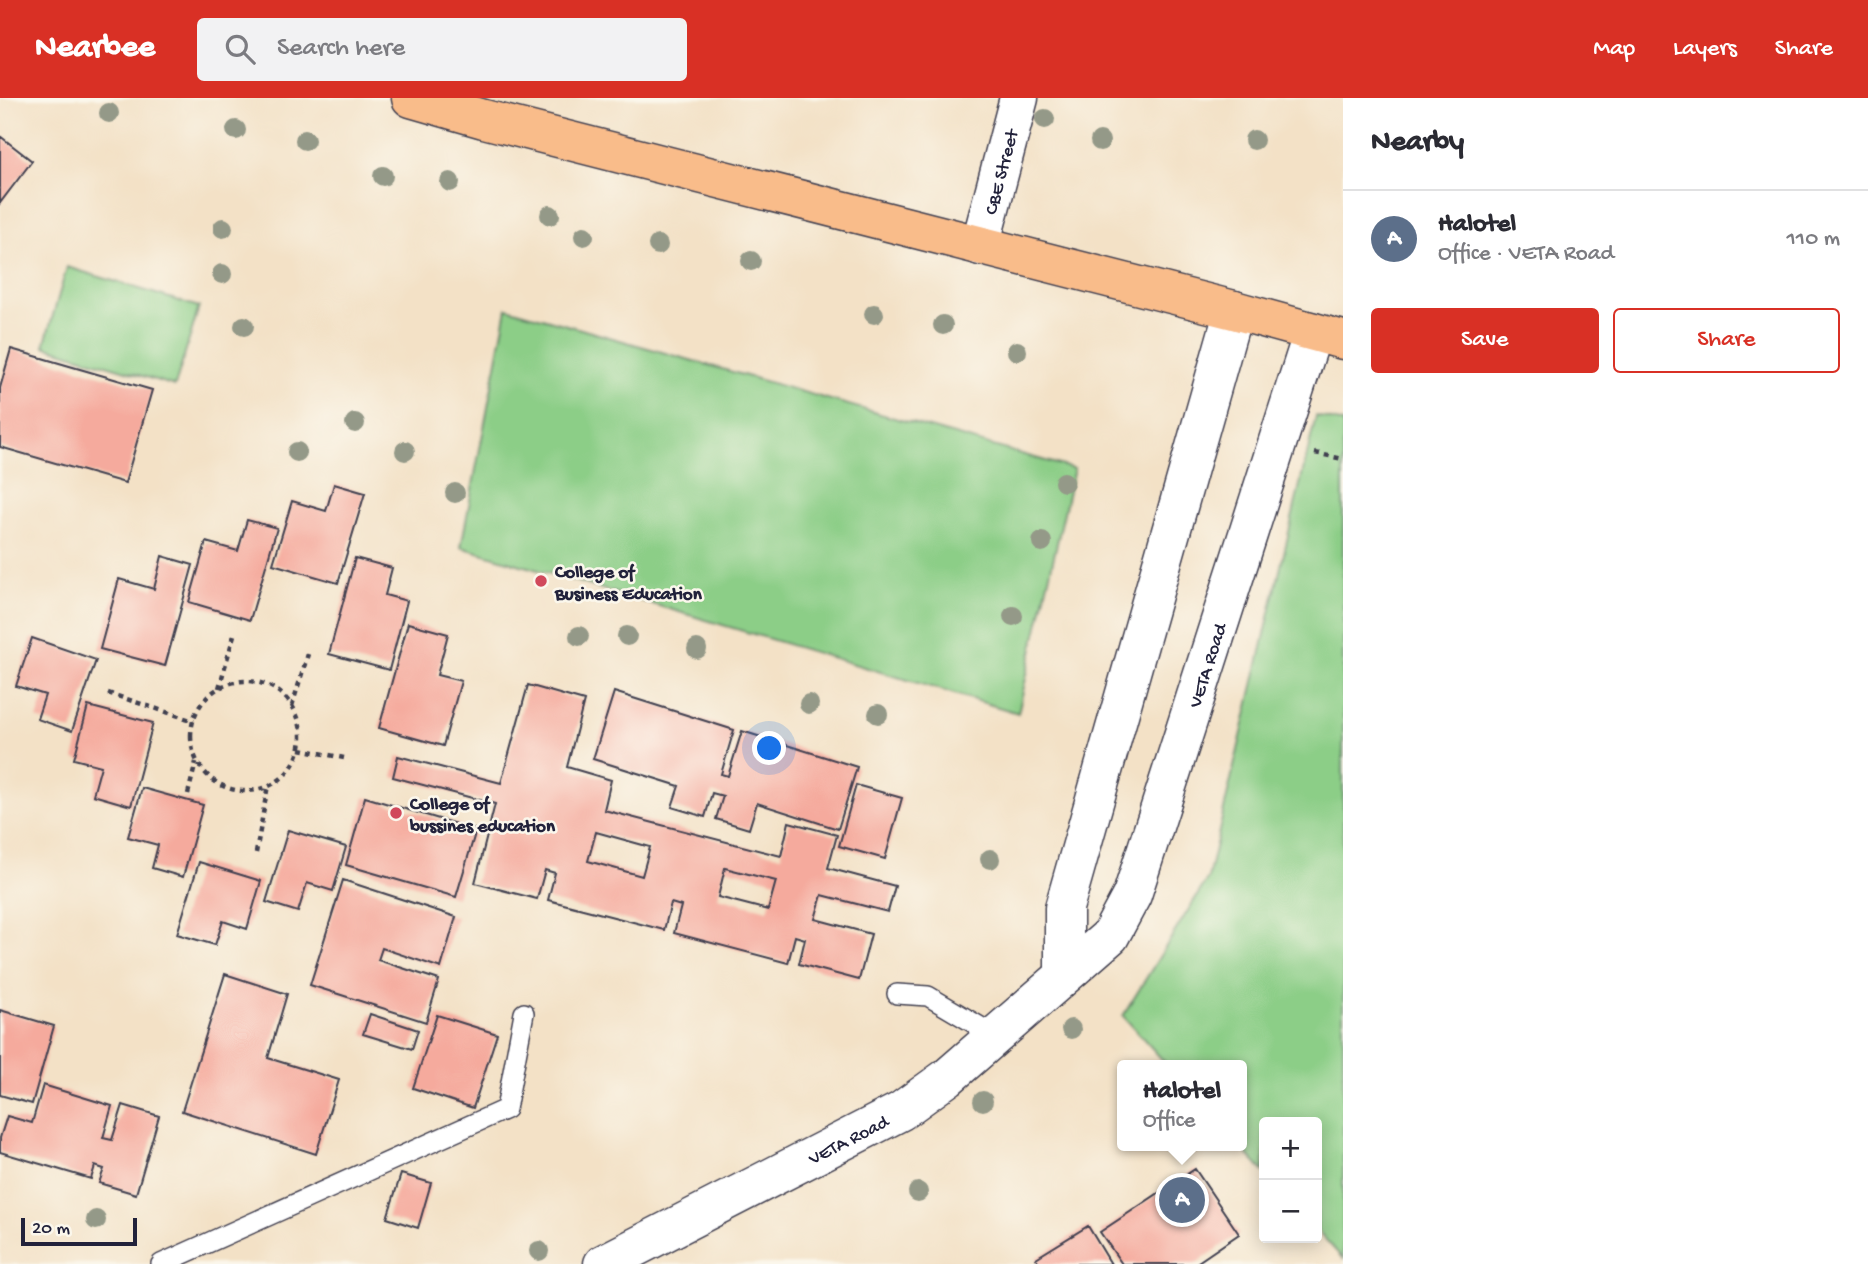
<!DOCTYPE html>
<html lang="en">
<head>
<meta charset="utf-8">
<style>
  body { margin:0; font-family:"Gochi Hand",sans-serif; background:#f2f2f3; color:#2b2b33 }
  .controls { position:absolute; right:21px; bottom:21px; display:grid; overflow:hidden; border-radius:7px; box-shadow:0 4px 18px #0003 }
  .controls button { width:63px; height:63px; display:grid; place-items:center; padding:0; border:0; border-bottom:2px solid #e1e1e2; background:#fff; color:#2b2b33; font:35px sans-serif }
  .scale { position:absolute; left:21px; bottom:18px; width:116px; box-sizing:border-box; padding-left:7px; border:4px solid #22223b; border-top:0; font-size:19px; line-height:24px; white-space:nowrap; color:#22223b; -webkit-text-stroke:5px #fbf7ec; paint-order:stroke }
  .you { position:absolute; left:770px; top:651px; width:24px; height:24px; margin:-18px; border:5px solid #fff; border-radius:50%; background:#1a73e8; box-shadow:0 0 0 10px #1a73e833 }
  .badge { display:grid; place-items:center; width:46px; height:46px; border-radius:50%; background:#d93025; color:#fff; font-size:23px; font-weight:700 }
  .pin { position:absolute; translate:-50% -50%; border:4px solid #fff; box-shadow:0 2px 7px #0006 }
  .popup { position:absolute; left:1117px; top:962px; width:130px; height:91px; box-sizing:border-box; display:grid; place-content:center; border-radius:7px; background:#fff; filter:drop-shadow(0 2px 5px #0005); font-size:23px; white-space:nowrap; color:#7c7c81 }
  .popup b { font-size:26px; color:#2b2b33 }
  .popup::after { content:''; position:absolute; left:50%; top:100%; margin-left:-14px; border:14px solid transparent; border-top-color:#fff }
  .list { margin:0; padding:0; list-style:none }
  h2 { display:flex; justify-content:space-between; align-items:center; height:91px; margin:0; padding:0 28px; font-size:30px }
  h2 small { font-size:23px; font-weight:400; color:#7c7c81 }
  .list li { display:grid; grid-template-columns:46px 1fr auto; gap:21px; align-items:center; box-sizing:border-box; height:98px; padding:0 28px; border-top:2px solid #e1e1e2 }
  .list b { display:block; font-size:26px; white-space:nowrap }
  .list p { margin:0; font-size:23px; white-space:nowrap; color:#7c7c81 }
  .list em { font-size:23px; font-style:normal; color:#7c7c81 }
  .actions { display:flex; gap:14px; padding:21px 28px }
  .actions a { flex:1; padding:16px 0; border:2px solid #d93025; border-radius:7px; text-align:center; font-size:24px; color:#d93025 }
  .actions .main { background:#d93025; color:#fff }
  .icon { flex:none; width:38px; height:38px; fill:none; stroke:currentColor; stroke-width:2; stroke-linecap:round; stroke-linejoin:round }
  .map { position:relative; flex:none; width:1343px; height:1166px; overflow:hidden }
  header { display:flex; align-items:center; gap:42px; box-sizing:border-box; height:98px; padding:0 35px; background:#d93025; color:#fff }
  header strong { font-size:33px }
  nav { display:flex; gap:38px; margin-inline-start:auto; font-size:24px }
  .search { width:490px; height:63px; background:#f2f2f3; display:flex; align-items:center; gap:18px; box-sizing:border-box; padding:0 24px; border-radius:7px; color:#7c7c81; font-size:26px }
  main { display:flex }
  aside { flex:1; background:#fff }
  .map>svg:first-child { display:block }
  .green { fill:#8cce87; stroke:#577861; stroke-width:2 }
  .building { fill:#f5aa9d; fill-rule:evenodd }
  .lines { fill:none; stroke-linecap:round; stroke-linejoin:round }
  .service-casing { stroke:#413f50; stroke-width:22 }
  .minor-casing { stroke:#413f50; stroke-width:41 }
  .trunk-casing { stroke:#413f50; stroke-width:41 }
  .path { stroke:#413f50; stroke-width:4.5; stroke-dasharray:5 5; stroke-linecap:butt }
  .service { stroke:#fff; stroke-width:19 }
  .minor { stroke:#fff; stroke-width:38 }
  .trunk { stroke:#f9bc8a; stroke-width:38 }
  .tree { fill:#949988 }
  .poi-dot { fill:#d1495b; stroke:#fbf7ec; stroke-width:2.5 }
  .labels { text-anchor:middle; stroke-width:5; stroke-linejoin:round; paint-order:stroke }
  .street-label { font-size:19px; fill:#22223b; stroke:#fbf7ec }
  .poi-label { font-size:19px; font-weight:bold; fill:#22223b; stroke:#fbf7ec; text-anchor:start }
</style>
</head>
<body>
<header>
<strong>Nearbee</strong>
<div class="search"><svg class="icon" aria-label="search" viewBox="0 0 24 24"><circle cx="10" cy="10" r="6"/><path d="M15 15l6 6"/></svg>Search here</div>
<nav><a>Map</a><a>Layers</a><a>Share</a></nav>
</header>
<main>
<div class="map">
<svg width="1343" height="1166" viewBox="0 0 1343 1166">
  <rect width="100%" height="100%" fill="#fbf7ec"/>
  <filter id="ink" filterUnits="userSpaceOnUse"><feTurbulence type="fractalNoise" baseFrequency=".0143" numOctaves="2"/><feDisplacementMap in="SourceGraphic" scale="14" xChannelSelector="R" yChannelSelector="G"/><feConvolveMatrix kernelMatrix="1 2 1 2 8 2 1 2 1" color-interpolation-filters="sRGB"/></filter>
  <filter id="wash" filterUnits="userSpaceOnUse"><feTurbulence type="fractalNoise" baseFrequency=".00686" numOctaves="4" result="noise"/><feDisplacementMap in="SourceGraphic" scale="28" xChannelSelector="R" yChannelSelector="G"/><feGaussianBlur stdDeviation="1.57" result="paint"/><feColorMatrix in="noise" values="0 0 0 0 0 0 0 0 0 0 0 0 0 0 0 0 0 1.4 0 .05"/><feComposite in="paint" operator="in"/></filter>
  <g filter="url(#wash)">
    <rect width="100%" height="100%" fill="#f3e1c6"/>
    <path class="green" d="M67 169 199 209 175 288 44 248Z
      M507 210 1074 371 1018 615 461 449Z
      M1316 318 1343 325V1161L1317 1132V1024H1264V1074L1240 1048 1242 967H1167L1123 918 1208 780Z"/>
    <g id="blocks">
      <path class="building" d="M0 38 32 63 0 105Z
        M11 251 152 292 125 385 0 349V290Z
        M334 386 365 395 338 485 273 466 292 403 326 413Z
        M247 422 277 430 250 522 189 504 206 444 238 453Z
        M162 458 193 467 165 568 100 551 119 481 154 491Z
        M355 460 392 470 385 497 407 503 389 572 329 556Z
        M408 525 448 536 437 577 461 583 443 648 379 630Z
        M32 540 96 562 72 633 37 621 45 597 16 588Z
        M528 587 584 603 567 669 611 682 604 712 781 758 789 724 837 737 828 770 895 788 888 814 822 797 815 821 871 836 859 882 799 866 805 841 795 838 788 865 674 835 681 808 671 805 664 832 548 802 555 775 545 772 537 801 475 785 495 706 393 679 398 658 501 685ZM596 734 650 749 642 778 588 763ZM725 770 776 783 768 812 718 799Z
        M614 594 734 632 721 676 728 678 742 633 857 669 838 731 757 705 749 731 716 721 723 698 712 695 705 719 672 709 679 688 593 661Z
        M88 608 153 625 131 708 93 697 101 668 74 661Z
        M856 687 902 700 885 761 839 748Z
        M142 690 203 707 183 779 152 770 158 747 128 739Z
        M365 699 476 732 456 799 346 767Z
        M288 732 346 749 333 793 307 785 298 814 266 804Z
        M199 764 261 783 247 831 223 823 215 847 177 836Z
        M343 782 456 819 441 870 382 850 378 862 439 882 426 924 310 887Z
        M225 876 287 896 268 960 339 982 316 1056 182 1013Z
        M0 912 54 928 32 1006 0 997Z
        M370 916 418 932 412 951 363 936Z
        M437 917 497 936 473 1010 413 990Z
        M43 987 112 1008 103 1040 112 1042 123 1007 159 1018 136 1096 99 1085 104 1071 95 1068 91 1081 0 1054V1040L7 1018 32 1025Z
        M1195 1071 1239 1136 1195 1166H1122L1100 1134Z
        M401 1076 431 1085 418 1130 387 1120Z
        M1088 1128 1111 1166H1040L1036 1160Z"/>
    </g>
  </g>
  <g filter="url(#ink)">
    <use href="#blocks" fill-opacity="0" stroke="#413f50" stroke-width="2"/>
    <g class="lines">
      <defs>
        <path id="service" d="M897 896 928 898 994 937
          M161 1166 506 1011 524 915"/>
        <g id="minor">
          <path id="s1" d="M980 148 1019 0"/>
          <path d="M1064 876V810L1234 212"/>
          <path id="s2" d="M603 1166 901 1013 948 979 1110 838 1132 797 1313 234"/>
        </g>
        <path id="trunk" d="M411 0 484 21 1234 212 1343 242"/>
      </defs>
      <use href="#service" class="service-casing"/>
      <use href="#minor" class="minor-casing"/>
      <use href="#trunk" class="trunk-casing"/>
      <path class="path" d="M1315 355 1343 361
        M191 638a55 55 0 1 1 110 0a55 55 0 1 1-110 0Z
        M219 590 234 537
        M108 595 194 623
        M292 608 308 556
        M300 651 344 660
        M188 696 196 664
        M256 755 268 687"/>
      <use href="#service" class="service"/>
      <use href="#minor" class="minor"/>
      <use href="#trunk" class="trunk"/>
    </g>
    <g class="tree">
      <circle cx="109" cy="15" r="10"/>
      <circle cx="1045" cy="21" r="10"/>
      <circle cx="236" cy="32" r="10"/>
      <circle cx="305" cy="42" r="10"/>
      <circle cx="1254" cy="42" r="10"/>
      <circle cx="1100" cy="43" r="10"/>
      <circle cx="383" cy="78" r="10"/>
      <circle cx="450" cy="84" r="10"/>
      <circle cx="550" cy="117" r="10"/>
      <circle cx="223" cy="130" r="10"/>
      <circle cx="584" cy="138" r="10"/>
      <circle cx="658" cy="147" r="10"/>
      <circle cx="751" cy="163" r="10"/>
      <circle cx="222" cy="176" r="10"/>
      <circle cx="874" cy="216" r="10"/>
      <circle cx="943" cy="227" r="10"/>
      <circle cx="244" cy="228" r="10"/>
      <circle cx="1017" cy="253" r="10"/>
      <circle cx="355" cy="325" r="10"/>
      <circle cx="405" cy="353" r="10"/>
      <circle cx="297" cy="354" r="10"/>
      <circle cx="1064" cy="384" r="10"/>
      <circle cx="455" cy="395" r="10"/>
      <circle cx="1042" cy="444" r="10"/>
      <circle cx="1013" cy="518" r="10"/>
      <circle cx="579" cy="538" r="10"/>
      <circle cx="627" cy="538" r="10"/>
      <circle cx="697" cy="551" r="10"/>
      <circle cx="809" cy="606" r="10"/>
      <circle cx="878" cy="616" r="10"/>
      <circle cx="990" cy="761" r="10"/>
      <circle cx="1071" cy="931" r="10"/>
      <circle cx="983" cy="1003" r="10"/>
      <circle cx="918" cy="1094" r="10"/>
      <circle cx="96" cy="1122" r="10"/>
      <circle cx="539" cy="1153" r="10"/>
    </g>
  </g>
  <g class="poi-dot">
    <circle cx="541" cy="483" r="7"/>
    <circle cx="396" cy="715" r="7"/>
  </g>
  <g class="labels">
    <g class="street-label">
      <text dy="7" stroke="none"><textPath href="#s1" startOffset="77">CBE Street</textPath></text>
      <text dy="7" stroke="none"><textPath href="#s2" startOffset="896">VETA Road</textPath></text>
      <text dy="7" stroke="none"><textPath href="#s2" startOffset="275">VETA Road</textPath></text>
    </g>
    <g class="poi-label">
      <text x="555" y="479">College of<tspan x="555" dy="22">Business Education</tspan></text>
      <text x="410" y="711">College of<tspan x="410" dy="22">bussines education</tspan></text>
    </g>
  </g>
</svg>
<div class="controls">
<button>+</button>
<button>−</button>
</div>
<div class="scale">20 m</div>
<div class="you"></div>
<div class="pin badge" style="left:1182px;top:1102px;background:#5c6f8a">A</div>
<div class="popup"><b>Halotel</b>Office</div>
</div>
<aside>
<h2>Nearby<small></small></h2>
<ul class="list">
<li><span class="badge" style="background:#5c6f8a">A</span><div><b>Halotel</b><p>Office · VETA Road</p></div><em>110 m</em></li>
</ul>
<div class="actions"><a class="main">Save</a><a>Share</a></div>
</aside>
</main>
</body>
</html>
